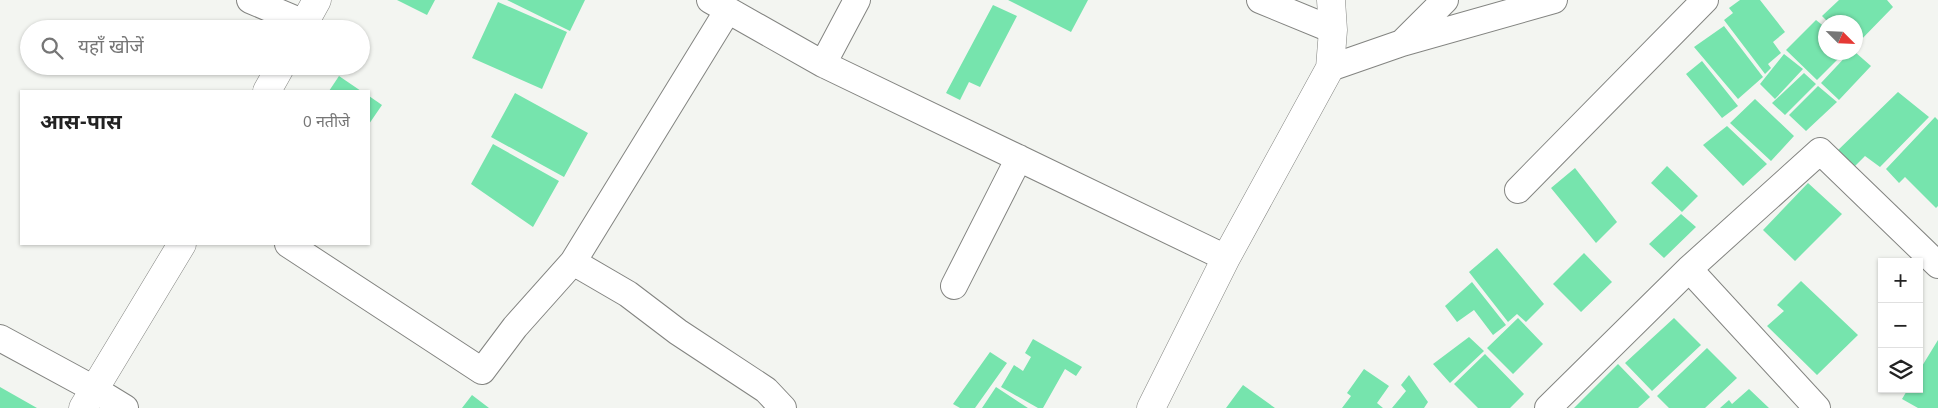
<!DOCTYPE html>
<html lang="hi">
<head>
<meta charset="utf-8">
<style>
  body { margin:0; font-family:"PT Sans","Noto Sans Devanagari",sans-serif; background:#f6f6f6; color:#222 }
  .controls { position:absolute; right:15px; bottom:15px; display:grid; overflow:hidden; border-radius:0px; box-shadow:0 1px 4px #0004 }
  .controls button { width:45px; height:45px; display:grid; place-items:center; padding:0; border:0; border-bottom:1px solid #e0e0e0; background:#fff; color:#222; font:25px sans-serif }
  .compass { position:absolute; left:1818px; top:15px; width:45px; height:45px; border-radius:50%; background:#fff; box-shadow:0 1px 4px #0004; rotate:114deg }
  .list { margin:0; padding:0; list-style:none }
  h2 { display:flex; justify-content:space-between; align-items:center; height:65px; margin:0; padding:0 20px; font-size:21px }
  h2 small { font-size:16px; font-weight:400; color:#767676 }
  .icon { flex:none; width:28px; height:28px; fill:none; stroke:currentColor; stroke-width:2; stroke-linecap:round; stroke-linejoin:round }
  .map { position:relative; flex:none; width:1938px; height:408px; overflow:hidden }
  .search { position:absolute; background:#fff; box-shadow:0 1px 4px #0004; left:20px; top:20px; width:350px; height:55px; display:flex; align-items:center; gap:12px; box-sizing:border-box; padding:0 18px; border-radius:28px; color:#767676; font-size:19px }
  .panel { position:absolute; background:#fff; box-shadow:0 1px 4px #0004; left:20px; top:90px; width:350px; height:155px; border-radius:0px }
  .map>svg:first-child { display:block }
  .building { fill:#76e4ad }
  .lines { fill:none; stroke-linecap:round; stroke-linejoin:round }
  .street-casing { stroke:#838481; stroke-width:28 }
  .secondary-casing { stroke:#838481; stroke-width:29 }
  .street { stroke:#fff; stroke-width:26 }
  .secondary { stroke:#fff; stroke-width:28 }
</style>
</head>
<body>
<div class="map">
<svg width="1938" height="408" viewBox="0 0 1938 408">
  <rect width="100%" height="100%" fill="#f3f5f1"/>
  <path class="building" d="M397 0H435L427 15Z
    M507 0H585L570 31Z
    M1008 0H1088L1071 32Z
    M1740 0H1760L1785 32 1773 42 1781 53 1768 64 1771 68 1765 74 1724 20 1733 13 1729 8Z
    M1839 0H1887L1893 7 1856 45V22H1828L1822 16Z
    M498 2 567 32 542 89 472 58Z
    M993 5 1017 16 980 87 969 82 960 100 946 93Z
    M1816 20 1826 28V52H1845L1817 80 1786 50Z
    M1724 26 1763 77 1738 99 1694 47Z
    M1850 52H1855L1871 66 1839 100 1821 83Z
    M1784 54 1803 69 1775 99 1760 84Z
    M1702 61 1738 106 1722 118 1686 74Z
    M1804 73 1816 84 1785 115 1772 103Z
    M339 76 361 91H329Z
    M1818 86 1837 102 1806 131 1789 115Z
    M1898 92 1929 117 1880 167 1865 156 1852 169 1835 153Z
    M515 93 588 133 564 177 491 137Z
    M369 96 382 105 369 124Z
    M1755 99 1794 136 1771 161 1730 123Z
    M1935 117 1938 120V206L1936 208 1905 177 1899 183 1886 169Z
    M1727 126 1767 164 1743 186 1703 145Z
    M493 144 559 181 533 227 471 184Z
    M1667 166 1698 196 1682 212 1651 183Z
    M1575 168 1617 222 1596 243 1551 188Z
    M1808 183 1842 214 1795 261 1763 230Z
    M1681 214 1696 227 1664 258 1649 244Z
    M1497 248 1544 304 1526 322 1517 314 1508 322 1469 272Z
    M1584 253 1612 282 1581 312 1553 284Z
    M1801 281 1858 335 1817 375 1767 326 1784 311 1777 305Z
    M1472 282 1506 325 1493 335 1474 310 1457 322 1445 306Z
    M1518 318 1543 344 1513 374 1487 348Z
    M1674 318 1701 345 1652 391 1625 363Z
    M1469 337 1484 351 1450 383 1433 364Z
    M1033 339 1082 367 1076 376 1065 369 1043 408H1038L1001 387 1014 365 1023 371 1031 357 1025 353Z
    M1938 340V408H1918L1902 399 1908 389H1919V371Z
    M1707 348 1737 378 1705 408H1669L1657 396Z
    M990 352 1007 363 975 408H960L953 404Z
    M1485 354 1524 394 1510 408H1478L1454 384Z
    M1618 364 1650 397 1638 408H1574Z
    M1364 369 1389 386 1377 403 1383 408H1342L1351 396 1347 393Z
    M1409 375 1428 402 1424 408H1392L1406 391 1401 385Z
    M1243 385 1275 408H1226Z
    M0 387 37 408H0Z
    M996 387 1028 408H982Z
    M1749 389 1769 408H1720L1729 400 1732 404Z
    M472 395 489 408H462Z"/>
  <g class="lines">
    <defs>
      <path id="street" d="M250 0 304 23
        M710 0 823 64
        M857 0 823 64 1226 258
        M1260 0 1333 30
        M1403 42 1445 0
        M1330 68 1402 43 1554 0
        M1518 190 1705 0
        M288 244 482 371 515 327 573 262 628 294 678 332 766 390 783 408
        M573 262 728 10
        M1689 269 1817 408
        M954 286 1019 158
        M0 338 94 389 125 408
        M1548 408 1689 269 1820 151 1938 265"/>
      <path id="secondary" d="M301 29 317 0
        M267 91 281 66
        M83 408 182 244
        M1151 408 1226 258 1330 68 1333 30 1331 0"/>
    </defs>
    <use href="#street" class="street-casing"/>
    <use href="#secondary" class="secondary-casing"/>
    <use href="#street" class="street"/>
    <use href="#secondary" class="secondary"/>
  </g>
</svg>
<div class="controls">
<button>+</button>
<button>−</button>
<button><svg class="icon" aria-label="layers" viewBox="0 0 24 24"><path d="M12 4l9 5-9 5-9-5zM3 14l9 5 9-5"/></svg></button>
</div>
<svg class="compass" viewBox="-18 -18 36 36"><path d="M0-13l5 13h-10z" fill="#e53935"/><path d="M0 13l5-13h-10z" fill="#767676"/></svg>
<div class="search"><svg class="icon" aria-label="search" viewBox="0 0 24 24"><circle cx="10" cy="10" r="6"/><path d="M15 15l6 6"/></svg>यहाँ खोजें</div>
<section class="panel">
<h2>आस-पास<small>0 नतीजे</small></h2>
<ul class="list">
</ul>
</section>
</div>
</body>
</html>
